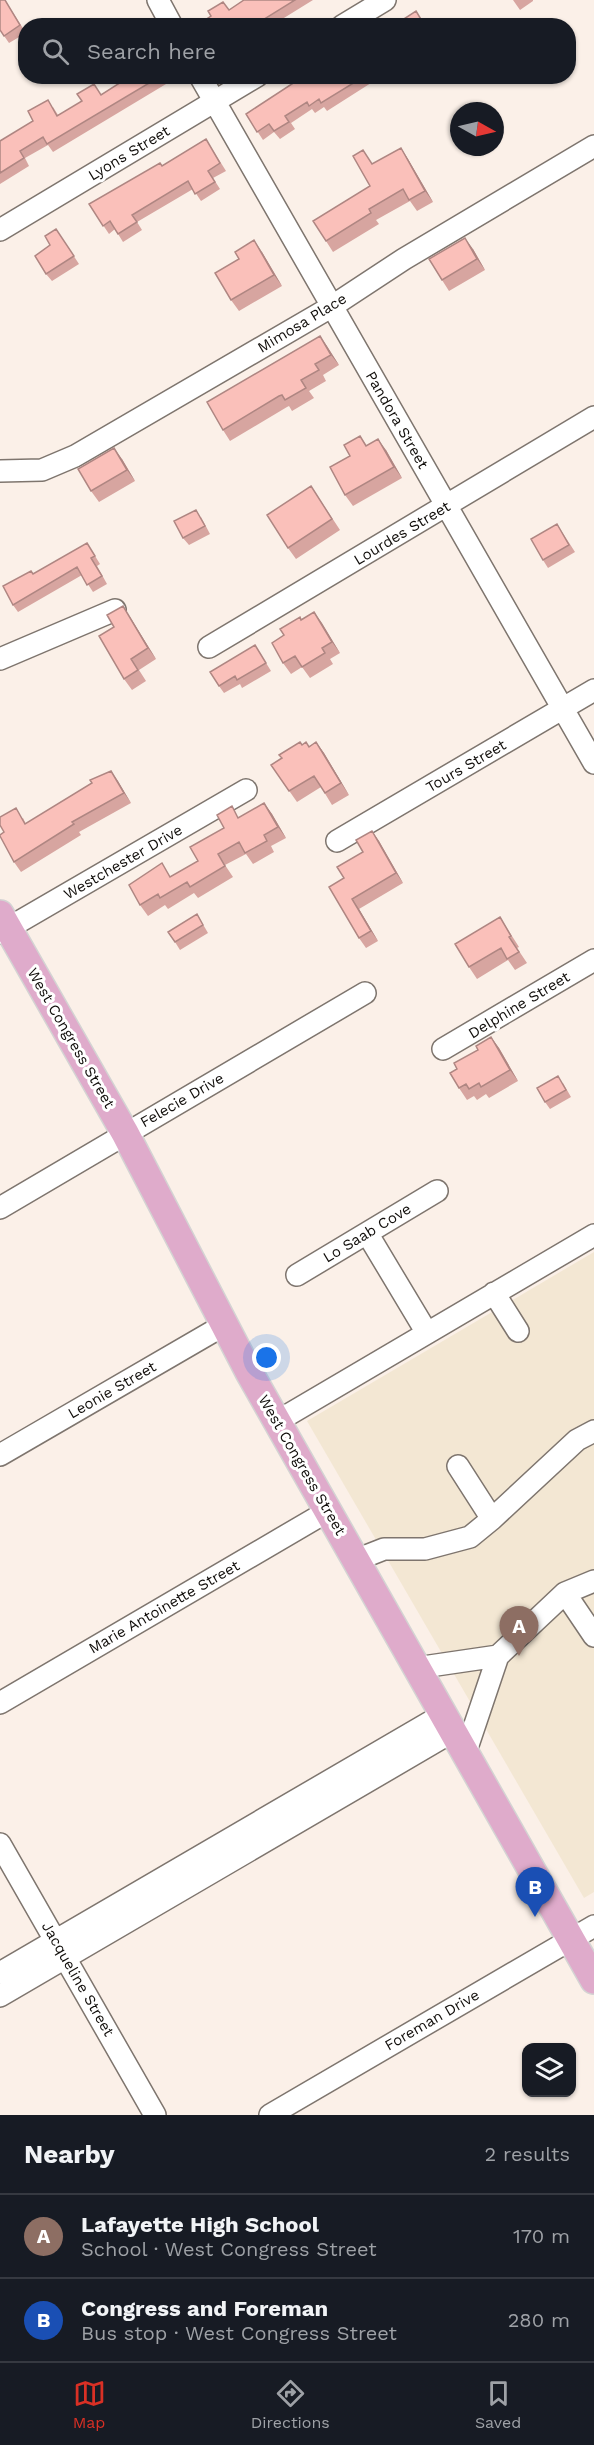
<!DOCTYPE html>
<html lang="en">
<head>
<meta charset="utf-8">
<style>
  body { margin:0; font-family:"Work Sans",sans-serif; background:#242831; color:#f1f3f6 }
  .controls { position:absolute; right:18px; bottom:18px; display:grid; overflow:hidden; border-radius:12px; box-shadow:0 2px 4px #0004 }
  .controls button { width:54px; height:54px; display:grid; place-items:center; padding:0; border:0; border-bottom:2px solid #363941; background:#171b24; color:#f1f3f6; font:30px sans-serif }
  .compass { position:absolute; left:450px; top:102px; width:54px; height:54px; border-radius:50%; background:#171b24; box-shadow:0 2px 4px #0004; rotate:98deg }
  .you { position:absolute; left:267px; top:1358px; width:21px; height:21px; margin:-15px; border:4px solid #fff; border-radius:50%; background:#1a73e8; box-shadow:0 0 0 9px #1a73e833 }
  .badge { display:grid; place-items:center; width:39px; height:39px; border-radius:50%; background:#d93025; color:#fff; font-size:20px; font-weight:700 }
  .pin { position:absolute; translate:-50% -50px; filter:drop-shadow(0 2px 3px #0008) }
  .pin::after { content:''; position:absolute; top:32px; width:21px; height:18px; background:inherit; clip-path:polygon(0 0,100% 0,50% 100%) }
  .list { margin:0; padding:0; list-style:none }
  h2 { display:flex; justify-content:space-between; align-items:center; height:78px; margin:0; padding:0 24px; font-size:26px }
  h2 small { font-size:20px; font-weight:400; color:#9ea1a6 }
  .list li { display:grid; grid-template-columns:39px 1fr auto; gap:18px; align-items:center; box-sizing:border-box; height:84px; padding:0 24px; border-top:2px solid #363941 }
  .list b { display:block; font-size:22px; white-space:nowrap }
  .list p { margin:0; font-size:20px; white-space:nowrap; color:#9ea1a6 }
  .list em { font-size:20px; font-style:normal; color:#9ea1a6 }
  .icon { flex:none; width:33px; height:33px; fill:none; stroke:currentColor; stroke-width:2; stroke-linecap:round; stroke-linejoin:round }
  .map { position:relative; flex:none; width:594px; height:2115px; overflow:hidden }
  .search { position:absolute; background:#171b24; box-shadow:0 2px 4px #0004; left:18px; right:18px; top:18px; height:66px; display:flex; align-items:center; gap:15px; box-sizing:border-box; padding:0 21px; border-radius:24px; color:#9ea1a6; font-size:22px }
  .sheet { height:246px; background:#171b24 }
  nav { display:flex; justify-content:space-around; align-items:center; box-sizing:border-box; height:84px; border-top:2px solid #363941; background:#171b24; font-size:16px; color:#9ea1a6 }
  nav a { display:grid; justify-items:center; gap:3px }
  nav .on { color:#d93025 }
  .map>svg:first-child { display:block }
  .education { fill:#f3e7d3 }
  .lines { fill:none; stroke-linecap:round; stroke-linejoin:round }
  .minor-casing { stroke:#7e756e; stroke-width:24 }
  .major-casing { stroke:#d4d3d3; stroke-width:30 }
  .minor { stroke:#fff; stroke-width:21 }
  .major { stroke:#dfabcb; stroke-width:27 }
  .wall { fill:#d7a5a0 }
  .shaded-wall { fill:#af8682 }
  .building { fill:#fac0ba; stroke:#af8682; stroke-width:1.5 }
  .labels { text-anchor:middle; stroke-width:6; stroke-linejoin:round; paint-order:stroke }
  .street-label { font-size:15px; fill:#100d0a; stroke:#fff }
</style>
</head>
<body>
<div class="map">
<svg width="594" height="2115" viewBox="0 0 594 2115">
  <rect width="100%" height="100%" fill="#fbf0e8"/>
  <path class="education" d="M594 1252V1892L584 1898 307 1421Z"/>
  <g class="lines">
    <defs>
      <path id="minor" d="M158 0 172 26
        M342 26 385 0
        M200 76 594 763
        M0 230 257 76
        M0 471 42 470 75 456 331 307 404 259 594 146
        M209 647 594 417
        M0 659 115 610
        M337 841 594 690
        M0 933 246 790
        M443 1049 594 960
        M0 1208 365 993
        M367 1233 427 1333
        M297 1275 437 1191
        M494 1293 518 1331
        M276 1422 594 1235
        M0 1455 224 1325
        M492 1519 577 1440 594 1431
        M356 1560 384 1549H425L470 1537 492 1519 458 1466
        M565 1593 594 1636
        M416 1668 498 1656
        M0 1703 328 1511
        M465 1754 498 1656 565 1593 594 1581
        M0 1844 155 2115
        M0 1973 442 1715
        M0 1996 452 1732
        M270 2115 594 1926"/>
      <path id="major" d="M0 914 125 1133 249 1372 594 1980"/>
    </defs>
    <use href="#minor" class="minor-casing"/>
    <use href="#major" class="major-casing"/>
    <use href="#minor" class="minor"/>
    <use href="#major" class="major"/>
  </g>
  <path class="wall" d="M0 0H5L26 33 9 43 0 30Z
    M244 0H313L271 26H205Z
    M513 0H533V1L520 10Z
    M125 76H175L176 78 53 152 48 145 25 158 29 166 0 184V141L33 121 53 107 58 115 102 94 126 79Z
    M304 76H382L327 111 324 107 315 113 312 109 291 123 295 129 280 139 274 132 263 140 246 114Z
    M206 139 226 171 213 178 220 189 201 201 193 189 137 222 142 230 123 242 115 229 109 234 89 204 162 166Z
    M401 148 408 159 433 202 417 211 410 201 376 220 379 224 333 252 326 241 370 186 373 164Z
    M56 229 79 264 52 281 46 274 50 245Z
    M473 249 485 270 449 291 442 280Z
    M262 252 282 286 239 311 231 300Z
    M320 336 339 365 323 375 326 381 309 391 314 398 292 411 289 406 287 407 230 441 223 430Z
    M360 436 367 446 386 450 402 478 353 506 345 495 350 456Z
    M122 459 135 481 99 502 91 491Z
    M311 486 340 530 296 559 288 548Z
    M201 517 210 534 189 545 183 538Z
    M557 524 575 552 548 568 543 560Z
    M87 543 100 564 97 566 107 584 93 592 82 575 18 612 13 605 34 574Z
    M314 612 340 653 330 659 333 664 310 678 302 667 291 674 283 663 284 635 301 620Z
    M130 617 156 659 139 670 146 681 132 690 124 679Z
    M255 645 271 671 242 688 240 684 224 693 219 686Z
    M316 742 324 753 349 795 332 805 321 787 297 802 271 765 302 745 309 746Z
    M111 771 131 803 79 832 81 835 21 872 14 862 4 832 23 818 26 824Z
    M264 803 272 814 286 838 271 846 274 852 253 864 246 854 225 865 233 877 198 898 194 893 168 909 165 905 148 916 140 905 171 876 198 861 224 828 240 817Z
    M372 831 379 841 403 883 359 909 378 941 366 948 359 938 344 878 363 852Z
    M197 914 208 933 180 950 175 942Z
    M500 917 519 947 517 948 527 963 515 970 508 960 477 979 469 967Z
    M491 1037 499 1048 518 1081 489 1098 486 1094 477 1100 474 1096 467 1100 459 1088 478 1050Z
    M563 1083 571 1097 550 1109 545 1102Z"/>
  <path class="shaded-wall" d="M401 148 408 159 433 202 425 191Z
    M465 238 473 249 485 270 477 259Z
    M254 240 262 252 282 286 274 275Z
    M320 336 327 346 339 365 331 355Z
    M378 439 386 450 402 478 394 467Z
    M114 448 122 459 135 481 127 470Z
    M123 606 130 617 156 659 148 648Z
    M314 612 322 623 340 653 332 642Z
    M316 742 324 753 349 795 341 783Z
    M111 771 118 781 131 803 124 793Z
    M264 803 272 814 286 838 278 827Z
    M372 831 379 841 403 883 396 873Z
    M352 899 359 909 378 941 371 931Z
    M491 1037 499 1048 518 1081 510 1070Z"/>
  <path class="building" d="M0 0H5L20 25 4 36 0 30Z
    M244 0H295L253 26H205L202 22 211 16 208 11 223 2 229 10Z
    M416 11 425 26H393Z
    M125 76H161L47 144 43 137 20 151 24 158 0 173V141L33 121 28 111 48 100 57 116 82 101 77 94 94 84 101 95 126 79Z
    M304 76H365L321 103 319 99 309 106 307 102 285 116 289 122 274 131 269 124 257 132 246 114Z
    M206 139 220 163 208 171 215 182 195 194 188 181 132 215 137 222 118 234 110 221 103 226 89 204 160 163 162 166Z
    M401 148 425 191 409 200 403 189 369 209 371 213 326 241 313 221 370 186 353 156 363 150 372 164Z
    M56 229 74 256 46 274 35 256 50 245 45 236Z
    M465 238 477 259 442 280 429 259Z
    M254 240 274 275 231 300 215 273 239 259 235 252Z
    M320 336 331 355 315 364 319 370 301 380 306 388 285 400 282 395 279 396 223 430 207 402Z
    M360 436 366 446 378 439 394 467 345 495 330 467 350 456 344 445Z
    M114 448 127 470 91 491 78 469Z
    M311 486 332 519 288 548 267 515Z
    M196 510 205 526 183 538 174 521Z
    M557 524 569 545 543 560 531 539Z
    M87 543 95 556 91 558 102 576 87 585 77 567 13 605 3 586 31 571 33 574Z
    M123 606 148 648 131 659 138 670 124 679 99 636 114 627 107 615Z
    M314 612 332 642 322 648 325 653 302 667 295 656 283 663 272 643 284 635 280 629 300 617 301 620Z
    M255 645 266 663 237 680 235 676 219 686 210 672Z
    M300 742 302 745 306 742 309 747 316 742 341 783 325 793 314 776 289 791 271 765 282 758 279 755Z
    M111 771 124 793 72 822 74 824 14 862 0 836V835L4 832 0 825V817L16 808 25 824 92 783 90 780Z
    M264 803 278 827 264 835 267 841 245 853 239 842 218 854 225 866 190 887 187 882 160 898 158 894 140 905 129 885 162 863 170 877 198 861 190 847 224 828 217 815 232 806 238 818Z
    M372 831 396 873 352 899 371 931 359 938 329 887 344 878 337 867 363 852 356 840Z
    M197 914 203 925 175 942 168 932Z
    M500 917 511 936 509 937 519 952 507 959 501 948 469 967 455 944Z
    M491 1037 510 1070 481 1087 479 1083 469 1089 466 1084 459 1088 450 1073 457 1069 454 1063 478 1050 476 1046Z
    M558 1076 566 1090 545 1102 537 1088Z"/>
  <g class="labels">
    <g class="street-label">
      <text transform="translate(129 153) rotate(-31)" y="5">Lyons Street</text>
      <text transform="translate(302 323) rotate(-31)" y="5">Mimosa Place</text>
      <text transform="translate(397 420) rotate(60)" y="5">Pandora Street</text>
      <text transform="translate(402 533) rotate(-31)" y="5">Lourdes Street</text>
      <text transform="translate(466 766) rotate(-30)" y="5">Tours Street</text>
      <text transform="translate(123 862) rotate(-30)" y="5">Westchester Drive</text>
      <text transform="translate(519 1005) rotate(-31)" y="5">Delphine Street</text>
      <text transform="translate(71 1038) rotate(60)" y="5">West Congress Street</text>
      <text transform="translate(182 1100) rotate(-30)" y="5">Felecie Drive</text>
      <text transform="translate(367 1233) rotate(-31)" y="5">Lo Saab Cove</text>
      <text transform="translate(112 1390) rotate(-30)" y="5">Leonie Street</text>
      <text transform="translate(302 1465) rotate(60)" y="5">West Congress Street</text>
      <text transform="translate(164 1607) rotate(-30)" y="5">Marie Antoinette Street</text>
      <text transform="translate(78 1979) rotate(60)" y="5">Jacqueline Street</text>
      <text transform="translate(432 2020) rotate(-30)" y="5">Foreman Drive</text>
    </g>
  </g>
</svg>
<div class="controls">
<button><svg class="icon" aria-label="layers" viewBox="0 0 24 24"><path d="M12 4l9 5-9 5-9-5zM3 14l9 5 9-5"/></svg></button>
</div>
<svg class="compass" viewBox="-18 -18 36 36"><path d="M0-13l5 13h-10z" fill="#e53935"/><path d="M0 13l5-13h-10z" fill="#9ea1a6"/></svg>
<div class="you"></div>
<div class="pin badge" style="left:519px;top:1656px;background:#8d6e63">A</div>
<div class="pin badge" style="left:535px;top:1917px;background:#1a4fb4">B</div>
<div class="search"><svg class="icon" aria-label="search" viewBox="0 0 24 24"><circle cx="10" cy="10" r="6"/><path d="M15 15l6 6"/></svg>Search here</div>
</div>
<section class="sheet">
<h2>Nearby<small>2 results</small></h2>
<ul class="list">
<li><span class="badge" style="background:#8d6e63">A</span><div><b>Lafayette High School</b><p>School · West Congress Street</p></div><em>170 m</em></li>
<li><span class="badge" style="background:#1a4fb4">B</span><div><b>Congress and Foreman</b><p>Bus stop · West Congress Street</p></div><em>280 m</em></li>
</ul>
</section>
<nav>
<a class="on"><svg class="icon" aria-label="map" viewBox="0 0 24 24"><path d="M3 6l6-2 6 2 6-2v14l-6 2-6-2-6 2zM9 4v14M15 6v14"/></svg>Map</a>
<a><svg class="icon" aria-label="directions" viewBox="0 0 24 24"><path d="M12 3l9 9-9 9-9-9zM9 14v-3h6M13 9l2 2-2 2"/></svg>Directions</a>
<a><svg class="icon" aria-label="saved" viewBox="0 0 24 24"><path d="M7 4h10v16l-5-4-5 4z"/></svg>Saved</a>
</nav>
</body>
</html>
